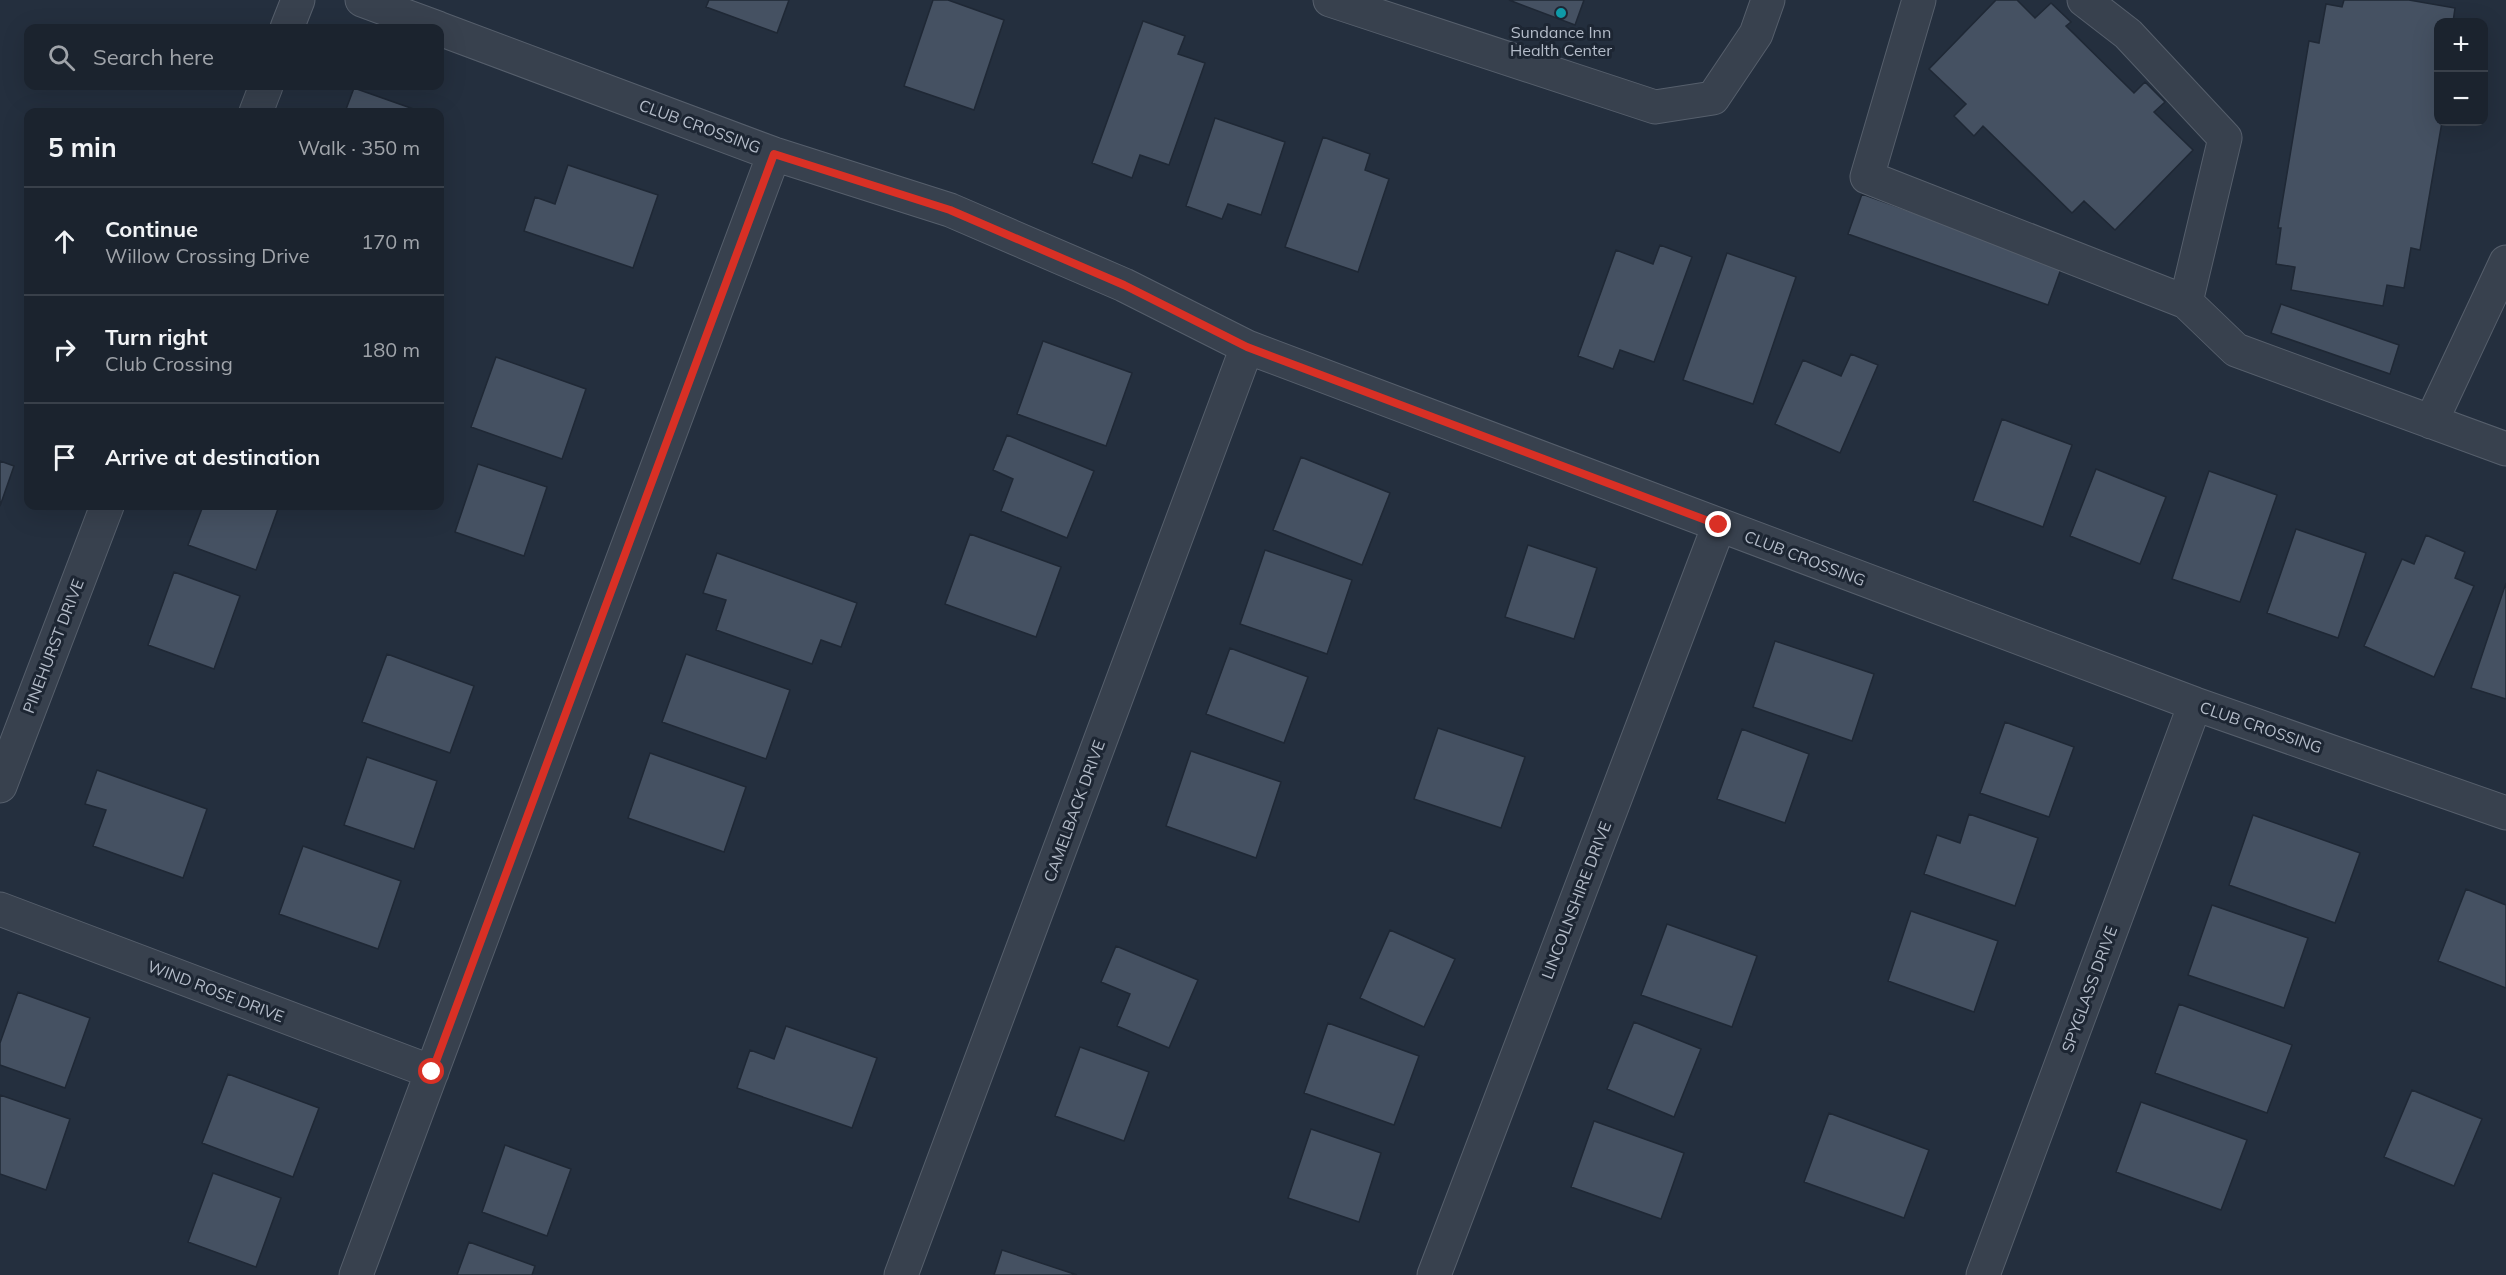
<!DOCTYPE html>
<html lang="en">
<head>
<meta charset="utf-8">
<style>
  body { margin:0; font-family:Mulish,sans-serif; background:#242b36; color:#f1f3f6 }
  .controls { position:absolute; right:18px; top:18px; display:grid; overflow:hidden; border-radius:12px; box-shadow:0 6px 24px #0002 }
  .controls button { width:54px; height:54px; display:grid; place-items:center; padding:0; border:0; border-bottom:2px solid #39404a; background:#1b232e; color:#f1f3f6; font:30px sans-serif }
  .stop { position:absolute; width:18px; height:18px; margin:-14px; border:4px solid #d93025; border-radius:50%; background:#fff }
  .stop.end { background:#d93025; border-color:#fff; box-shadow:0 2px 6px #0008 }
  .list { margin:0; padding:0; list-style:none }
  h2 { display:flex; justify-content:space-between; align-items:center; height:78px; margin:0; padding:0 24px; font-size:26px }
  h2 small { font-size:20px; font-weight:400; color:#a0a4aa }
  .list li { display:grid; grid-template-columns:39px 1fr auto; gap:18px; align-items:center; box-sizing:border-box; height:108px; padding:0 24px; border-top:2px solid #39404a }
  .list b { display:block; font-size:22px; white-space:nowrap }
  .list p { margin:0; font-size:20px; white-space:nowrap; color:#a0a4aa }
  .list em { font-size:20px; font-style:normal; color:#a0a4aa }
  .icon { flex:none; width:33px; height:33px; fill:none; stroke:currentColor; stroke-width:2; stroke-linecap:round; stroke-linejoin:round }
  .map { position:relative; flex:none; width:2506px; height:1275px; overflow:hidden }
  .search { position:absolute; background:#1b232e; box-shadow:0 6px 24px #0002; left:24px; top:24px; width:420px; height:66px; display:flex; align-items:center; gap:15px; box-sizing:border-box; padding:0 21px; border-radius:12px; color:#a0a4aa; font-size:22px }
  .panel { position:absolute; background:#1b232e; box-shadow:0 6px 24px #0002; left:24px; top:108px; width:420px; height:402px; border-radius:12px }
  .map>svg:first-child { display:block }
  .building { fill:#455162; stroke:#1f2835; stroke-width:1.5 }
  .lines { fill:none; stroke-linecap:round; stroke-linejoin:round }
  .minor-casing { stroke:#565f6c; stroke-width:35 }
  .minor { stroke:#38414e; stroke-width:33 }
  .route { stroke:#d93025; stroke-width:8 }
  .culture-dot { fill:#0f9aa8; stroke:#1d2633; stroke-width:2 }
  .labels { text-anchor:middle; stroke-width:6; stroke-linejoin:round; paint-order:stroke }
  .poi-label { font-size:16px; fill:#b4bcc9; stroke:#1d2633 }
  .street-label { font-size:16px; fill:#b4bcc9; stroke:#1d2633 }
</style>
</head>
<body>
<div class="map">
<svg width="2506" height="1275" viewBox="0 0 2506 1275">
  <rect width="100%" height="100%" fill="#242f3e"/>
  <path class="building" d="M709 0H789L777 33 706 7Z
    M933 0H948L1004 20 974 110 904 86Z
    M1509 0H1584L1575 25Z
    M1996 0H2017L2035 18 2051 3 2071 22 2066 26 2134 93 2145 82 2165 102 2154 112 2193 150 2115 230 2084 201 2072 213 1983 126 1974 136 1954 116 1966 104 1929 69Z
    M2344 0H2409L2455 8 2453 22H2438V122H2442L2420 250 2411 248 2404 288 2387 285 2383 306 2291 290 2295 267 2276 264 2281 228H2278L2309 41 2319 43 2326 4 2342 7Z
    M1143 21 1185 36 1178 54 1205 63 1169 165 1140 155 1132 178 1092 163Z
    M354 88 422 112H345Z
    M1215 118 1285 142 1261 215 1228 204 1222 219 1186 206Z
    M1323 137 1370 154 1365 170 1389 179 1358 272 1285 247Z
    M568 165 658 195 633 268 524 231 535 197 555 204Z
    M1862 194 2062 266 2048 305 1848 234Z
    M1660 245 1692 257 1654 362 1620 350 1613 369 1578 356 1616 250 1653 264Z
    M1727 253 1796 277 1753 404 1683 380Z
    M2281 304 2399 345 2390 374 2271 333Z
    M1043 341 1132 373 1106 446 1017 414Z
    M1851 354 1878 365 1840 453 1775 424 1803 360 1841 376Z
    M496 357 586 389 562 459 471 427Z
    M2002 419 2072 445 2043 527 1973 501Z
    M1007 435 1094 471 1067 538 1001 511 1013 479 993 470Z
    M1301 457 1390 493 1362 565 1273 530Z
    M0 461 14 466 0 506Z
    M478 464 547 487 524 556 455 532Z
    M2096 469 2166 497 2140 564 2070 536Z
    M2209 471 2277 495 2240 602 2172 579Z
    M203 506H279L256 570 188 545Z
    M2296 529 2366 553 2338 638 2267 613Z
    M970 534 1061 567 1036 637 945 604Z
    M2426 535 2465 552 2455 578 2474 586 2434 677 2364 646 2402 559 2414 564Z
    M1528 545 1597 568 1574 639 1505 617Z
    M1265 550 1352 580 1327 654 1240 624Z
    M717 553 857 603 841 647 821 640 812 664 716 630 726 600 703 593Z
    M174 572 240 596 214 669 148 645Z
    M2506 583V699L2471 688Z
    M1775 641 1874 674 1852 741 1753 707Z
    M1230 648 1308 677 1284 743 1206 714Z
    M387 654 474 686 450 753 362 722Z
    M686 654 790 690 766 759 662 722Z
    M2005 722 2074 747 2049 817 1980 793Z
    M1438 728 1525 757 1501 828 1414 799Z
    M1742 729 1809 754 1785 823 1717 799Z
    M1191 751 1281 782 1256 858 1166 826Z
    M650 753 746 787 724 852 628 818Z
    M367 757 437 781 414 849 344 825Z
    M97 770 207 809 183 878 93 846 106 810 85 804Z
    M1969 814 2038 838 2015 906 1924 874 1937 835 1960 843Z
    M2253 815 2360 853 2335 923 2229 885Z
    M303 846 401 881 378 949 279 914Z
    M2466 889 2506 905V988L2438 961Z
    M2212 905 2308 938 2284 1008 2188 975Z
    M1911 911 1998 941 1974 1012 1888 981Z
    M1667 924 1757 956 1732 1027 1641 995Z
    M1390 930 1455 959 1424 1027 1360 998Z
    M1116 946 1198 980 1169 1048 1117 1026 1130 994 1101 982Z
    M18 992 90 1018 65 1088 0 1065V1043Z
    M2179 1004 2292 1045 2267 1113 2155 1073Z
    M1634 1022 1701 1049 1674 1117 1607 1089Z
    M1328 1023 1419 1056 1394 1125 1304 1093Z
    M786 1026 877 1058 852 1128 737 1088 750 1050 774 1059Z
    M1080 1047 1149 1072 1124 1141 1055 1116Z
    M228 1074 319 1108 293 1177 202 1143Z
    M2412 1090 2482 1119 2454 1186 2384 1157Z
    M0 1095 70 1119 46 1190 0 1174Z
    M2141 1102 2247 1140 2221 1210 2116 1172Z
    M1829 1113 1929 1150 1904 1218 1804 1182Z
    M1594 1121 1684 1153 1661 1219 1571 1187Z
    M1311 1129 1381 1153 1359 1222 1288 1198Z
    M505 1145 571 1169 547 1236 482 1212Z
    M213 1173 281 1198 256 1267 188 1242Z
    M469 1242 535 1266 532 1275H457Z
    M1002 1250 1077 1275H994Z"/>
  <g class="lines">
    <defs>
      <path id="minor" d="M362 0 438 28
        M1330 0 1655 107 1713 98 1756 34 1768 0
        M1919 0 1867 177 2186 302 2225 138 2128 34 2084 0
        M287 28 298 0
        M440 29 774 154 950 210 1124 285 1247 347 2195 704 2506 813
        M256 112 266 86
        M2186 302 2236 350 2506 449
        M2431 422 2506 262
        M0 786 107 506
        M0 909 432 1072
        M356 1275 774 154
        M901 1275 1247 347
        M1434 1275 1719 525
        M1983 1275 2195 704"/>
    </defs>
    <use href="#minor" class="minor-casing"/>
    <use href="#minor" class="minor"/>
  </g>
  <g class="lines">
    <path class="route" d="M432 1072 774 154 950 210 1124 285 1247 347 1719 525"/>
  </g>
  <circle class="culture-dot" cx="1561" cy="13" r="6"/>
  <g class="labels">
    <g class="poi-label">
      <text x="1561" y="38">Sundance Inn<tspan x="1561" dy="18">Health Center</tspan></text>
    </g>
    <g class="street-label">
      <text transform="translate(700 126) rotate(20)" y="6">CLUB CROSSING</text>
      <text transform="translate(1805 558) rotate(21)" y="6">CLUB CROSSING</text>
      <text transform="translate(53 646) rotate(-69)" y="6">PINEHURST DRIVE</text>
      <text transform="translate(2261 727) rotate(19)" y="6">CLUB CROSSING</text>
      <text transform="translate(1074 811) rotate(-70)" y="6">CAMELBACK DRIVE</text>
      <text transform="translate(1576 900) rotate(-69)" y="6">LINCOLNSHIRE DRIVE</text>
      <text transform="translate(2089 989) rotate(-70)" y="6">SPYGLASS DRIVE</text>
      <text transform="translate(216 991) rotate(21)" y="6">WIND ROSE DRIVE</text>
    </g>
  </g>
</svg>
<div class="controls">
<button>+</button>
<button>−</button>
</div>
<div class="stop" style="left:432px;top:1072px"></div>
<div class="stop end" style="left:1719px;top:525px"></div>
<div class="search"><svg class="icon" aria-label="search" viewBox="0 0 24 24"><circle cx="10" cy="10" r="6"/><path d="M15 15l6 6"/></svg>Search here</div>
<section class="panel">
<h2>5 min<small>Walk · 350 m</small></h2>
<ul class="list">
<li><svg class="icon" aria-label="ahead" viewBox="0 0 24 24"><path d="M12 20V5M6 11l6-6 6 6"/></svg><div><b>Continue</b><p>Willow Crossing Drive</p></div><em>170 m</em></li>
<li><svg class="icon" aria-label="right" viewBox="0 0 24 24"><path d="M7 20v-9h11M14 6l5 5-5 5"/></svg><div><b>Turn right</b><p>Club Crossing</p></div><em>180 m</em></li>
<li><svg class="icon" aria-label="arrive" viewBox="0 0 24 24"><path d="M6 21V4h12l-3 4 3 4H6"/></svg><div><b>Arrive at destination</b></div></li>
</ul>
</section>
</div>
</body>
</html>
